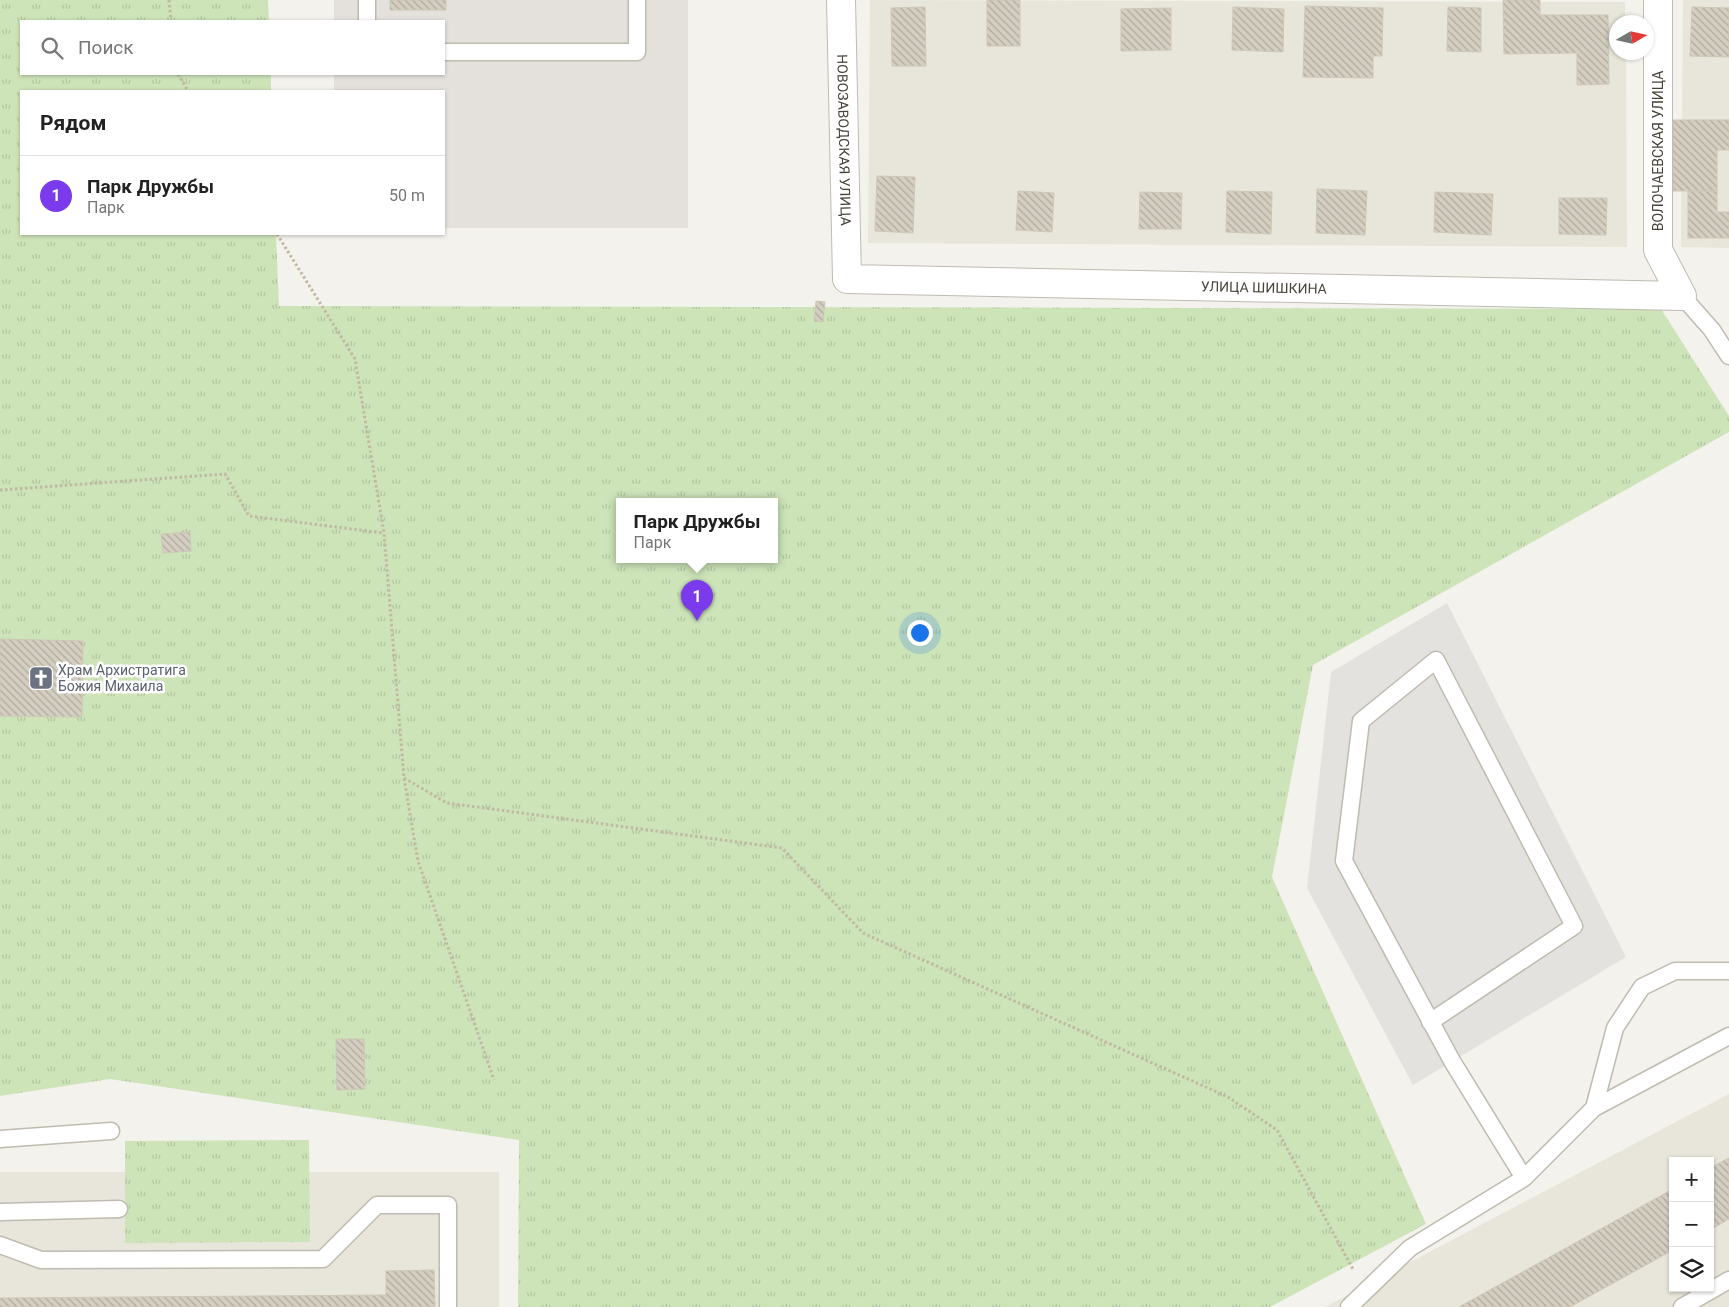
<!DOCTYPE html>
<html lang="ru">
<head>
<meta charset="utf-8">
<style>
  body { margin:0; font-family:Roboto,sans-serif; background:#f6f6f6; color:#222 }
  .controls { position:absolute; right:15px; bottom:15px; display:grid; overflow:hidden; border-radius:0px; box-shadow:0 1px 4px #0004 }
  .controls button { width:45px; height:45px; display:grid; place-items:center; padding:0; border:0; border-bottom:1px solid #e0e0e0; background:#fff; color:#222; font:25px sans-serif }
  .compass { position:absolute; left:1609px; top:15px; width:45px; height:45px; border-radius:50%; background:#fff; box-shadow:0 1px 4px #0004; rotate:81deg }
  .you { position:absolute; left:919px; top:632px; width:18px; height:18px; margin:-12px; border:4px solid #fff; border-radius:50%; background:#1a73e8; box-shadow:0 0 0 8px #1a73e833 }
  .badge { display:grid; place-items:center; width:32px; height:32px; border-radius:50%; background:#7c3aed; color:#fff; font-size:16px; font-weight:700 }
  .pin { position:absolute; translate:-50% -41px; filter:drop-shadow(0 1px 2px #0008) }
  .pin::after { content:''; position:absolute; top:26px; width:18px; height:15px; background:inherit; clip-path:polygon(0 0,100% 0,50% 100%) }
  .popup { position:absolute; left:616px; top:498px; width:162px; height:65px; box-sizing:border-box; display:grid; place-content:center; border-radius:0px; background:#fff; filter:drop-shadow(0 1px 4px #0005); font-size:16px; white-space:nowrap; color:#767676 }
  .popup b { font-size:19px; color:#222 }
  .popup::after { content:''; position:absolute; left:50%; top:100%; margin-left:-10px; border:10px solid transparent; border-top-color:#fff }
  .list { margin:0; padding:0; list-style:none }
  h2 { display:flex; justify-content:space-between; align-items:center; height:65px; margin:0; padding:0 20px; font-size:21px }
  h2 small { font-size:16px; font-weight:400; color:#767676 }
  .list li { display:grid; grid-template-columns:32px 1fr auto; gap:15px; align-items:center; box-sizing:border-box; height:80px; padding:0 20px; border-top:1px solid #e0e0e0 }
  .list b { display:block; font-size:19px; white-space:nowrap }
  .list p { margin:0; font-size:16px; white-space:nowrap; color:#767676 }
  .list em { font-size:16px; font-style:normal; color:#767676 }
  .icon { flex:none; width:28px; height:28px; fill:none; stroke:currentColor; stroke-width:2; stroke-linecap:round; stroke-linejoin:round }
  .map { position:relative; flex:none; width:1729px; height:1307px; overflow:hidden }
  .search { position:absolute; background:#fff; box-shadow:0 1px 4px #0004; left:20px; top:20px; width:425px; height:55px; display:flex; align-items:center; gap:12px; box-sizing:border-box; padding:0 18px; border-radius:0px; color:#767676; font-size:19px }
  .panel { position:absolute; background:#fff; box-shadow:0 1px 4px #0004; left:20px; top:90px; width:425px; height:145px; border-radius:0px }
  .map>svg:first-child { display:block }
  .residential { fill:#e8e5da; fill-rule:evenodd }
  .industrial { fill:#e4e1dd }
  .park { fill:url(#park-tufts); fill-rule:evenodd }
  .parking { fill:#e4e2df }
  .building { fill:url(#building-back-hatch); stroke:#cfc7b6 }
  .lines { fill:none; stroke-linecap:round; stroke-linejoin:round }
  .lane-casing { stroke:#bfbbaf; stroke-width:19 }
  .street-casing { stroke:#bfbbaf; stroke-width:30 }
  .path { stroke:#c0b8a1; stroke-width:3; stroke-dasharray:2.5 2.5; stroke-linecap:butt }
  .lane { stroke:#fff; stroke-width:16 }
  .street { stroke:#fff; stroke-width:28 }
  .labels { text-anchor:middle; stroke-width:5; stroke-linejoin:round; paint-order:stroke }
  .street-label { font-size:14px; fill:#48443a; stroke:#fff }
  .worship-label { font-size:14px; fill:#5b616d; stroke:#fff; text-anchor:start }
</style>
</head>
<body>
<div class="map">
<svg width="1729" height="1307" viewBox="0 0 1729 1307">
  <defs>
    <pattern id="park-tufts" width="24" height="20" patternUnits="userSpaceOnUse" patternTransform="scale(1.25)"><rect width="24" height="20" fill="#cde4b9"/><path d="M3 7l-1-3M5 7V3M7 7l1-3M15 17l-1-3M17 17v-4M19 17l1-3" fill="none" stroke="#b2c5a0"/></pattern>
    <pattern id="building-back-hatch" width="6" height="6" patternUnits="userSpaceOnUse" patternTransform="scale(1.25)"><rect width="6" height="6" fill="#d5cfc2"/><path d="M-1 5l2 2M0 0l6 6M5-1l2 2" fill="none" stroke="#afaa9f"/></pattern>
  </defs>
  <rect width="100%" height="100%" fill="#f4f2ec"/>
  <path class="residential" d="M870 0 1625 2V22H1616V52L1626 53 1627 247 868 243Z
    M1683 0H1729V248L1681 247Z
    M1729 1094V1307H1325ZM1673 1161H1710V1288H1673Z
    M0 1172H499V1307H0Z"/>
  <path class="industrial" d="M334 0H688V228H444V91H334V74H444V21H334Z"/>
  <path class="park" d="M0 0H268L269 21H21V74H271V91H21V234H276L279 306 1661 309 1729 416V432L1313 665 1272 877 1426 1224 1270 1307H518L519 1140 110 1079 0 1096ZM620 502H774V560H620Z
    M309 1140 310 1242 125 1243V1141Z"/>
  <path class="parking" d="M1447 603 1626 957 1413 1085 1307 888 1331 672Z"/>
  <path class="building" d="M390 0H446V10H390Z
    M987 0H1020V46H987Z
    M1503 0H1540V15H1608L1609 84 1577 85V53L1504 54Z
    M1305 6 1383 8 1382 56H1373V78L1303 77Z
    M925 7 926 66H892L891 8Z
    M1233 7 1284 9 1283 52 1232 50Z
    M1448 7 1481 8V52L1447 51Z
    M1692 7 1729 8V57L1690 56Z
    M1171 8V50L1121 51V9Z
    M1673 120H1729V150H1717V191H1673Z
    M877 176 915 177 913 233 875 231Z
    M1317 189 1367 191 1365 235 1316 233Z
    M1018 191 1054 193 1052 232 1016 230Z
    M1227 191 1272 192 1271 234 1226 232Z
    M1688 191H1717V212H1729V238H1688Z
    M1140 192 1182 193 1181 229H1139Z
    M1435 192 1493 194 1491 235 1434 232Z
    M1559 198H1607L1606 235 1559 234Z
    M816 301 825 302 823 322 814 321Z
    M190 532 191 551 163 553 161 534Z
    M0 639 83 641 82 717 0 716Z
    M336 1039H364L365 1089 337 1090Z
    M1729 1158V1219L1710 1230V1168Z
    M1673 1189V1250L1570 1307H1459Z
    M434 1270 435 1307H0V1298L386 1295V1271Z"/>
  <g class="lines">
    <defs>
      <path id="lane" d="M367 0V21
        M444 52H637V0
        M1682 296 1712 330 1729 356
        M1430 1022 1574 926 1436 660 1361 721 1344 861 1452 1061 1524 1178
        M1594 1108 1729 1036
        M0 1139 111 1131
        M0 1212 119 1209
        M0 1245 41 1260 323 1259 377 1205H448V1307
        M1349 1307 1410 1248 1524 1178 1594 1108 1615 1028 1642 987 1675 971H1729
        M1682 1307 1729 1280"/>
      <g id="street">
        <path id="s1" d="M841 0 847 279 1682 296 1658 250V0"/>
      </g>
    </defs>
    <use href="#lane" class="lane-casing"/>
    <use href="#street" class="street-casing"/>
    <path class="path" d="M169 0 171 21
      M178 74 188 91
      M277 234 355 359 384 533 404 778 418 861 494 1080
      M0 490 225 474 249 516 384 533
      M404 778 447 803 782 848 863 933 1228 1097 1277 1130 1354 1271"/>
    <use href="#lane" class="lane"/>
    <use href="#street" class="street"/>
  </g>
  <defs>
    <symbol id="church-square" viewBox="-11 -11 22 22"><rect x="-9" y="-9" width="18" height="18" rx="4" fill="#6b7280" stroke="#fff"/><path d="M-1.2-6h2.4v3.5h3.3v2.4h-3.3V6h-2.4V-.1h-3.3v-2.4h3.3Z" fill="#fff"/></symbol>
  </defs>
  <g fill-rule="evenodd">
    <use href="#church-square" x="27" y="664" width="28" height="28"/>
  </g>
  <g class="labels">
    <g class="street-label">
      <text dy="5" stroke="none"><textPath href="#s1" startOffset="140">НОВОЗАВОДСКАЯ УЛИЦА</textPath></text>
      <text transform="translate(1658 151) rotate(-90)" y="5">ВОЛОЧАЕВСКАЯ УЛИЦА</text>
      <text dy="5" stroke="none"><textPath href="#s1" startOffset="696">УЛИЦА ШИШКИНА</textPath></text>
    </g>
    <g class="worship-label">
      <text x="58" y="675">Храм Архистратига<tspan x="58" dy="16">Божия Михаила</tspan></text>
    </g>
  </g>
</svg>
<div class="controls">
<button>+</button>
<button>−</button>
<button><svg class="icon" aria-label="layers" viewBox="0 0 24 24"><path d="M12 4l9 5-9 5-9-5zM3 14l9 5 9-5"/></svg></button>
</div>
<svg class="compass" viewBox="-18 -18 36 36"><path d="M0-13l5 13h-10z" fill="#e53935"/><path d="M0 13l5-13h-10z" fill="#767676"/></svg>
<div class="you"></div>
<div class="pin badge" style="left:697px;top:621px">1</div>
<div class="popup"><b>Парк Дружбы</b>Парк</div>
<div class="search"><svg class="icon" aria-label="search" viewBox="0 0 24 24"><circle cx="10" cy="10" r="6"/><path d="M15 15l6 6"/></svg>Поиск</div>
<section class="panel">
<h2>Рядом<small></small></h2>
<ul class="list">
<li><span class="badge">1</span><div><b>Парк Дружбы</b><p>Парк</p></div><em>50 m</em></li>
</ul>
</section>
</div>
</body>
</html>
